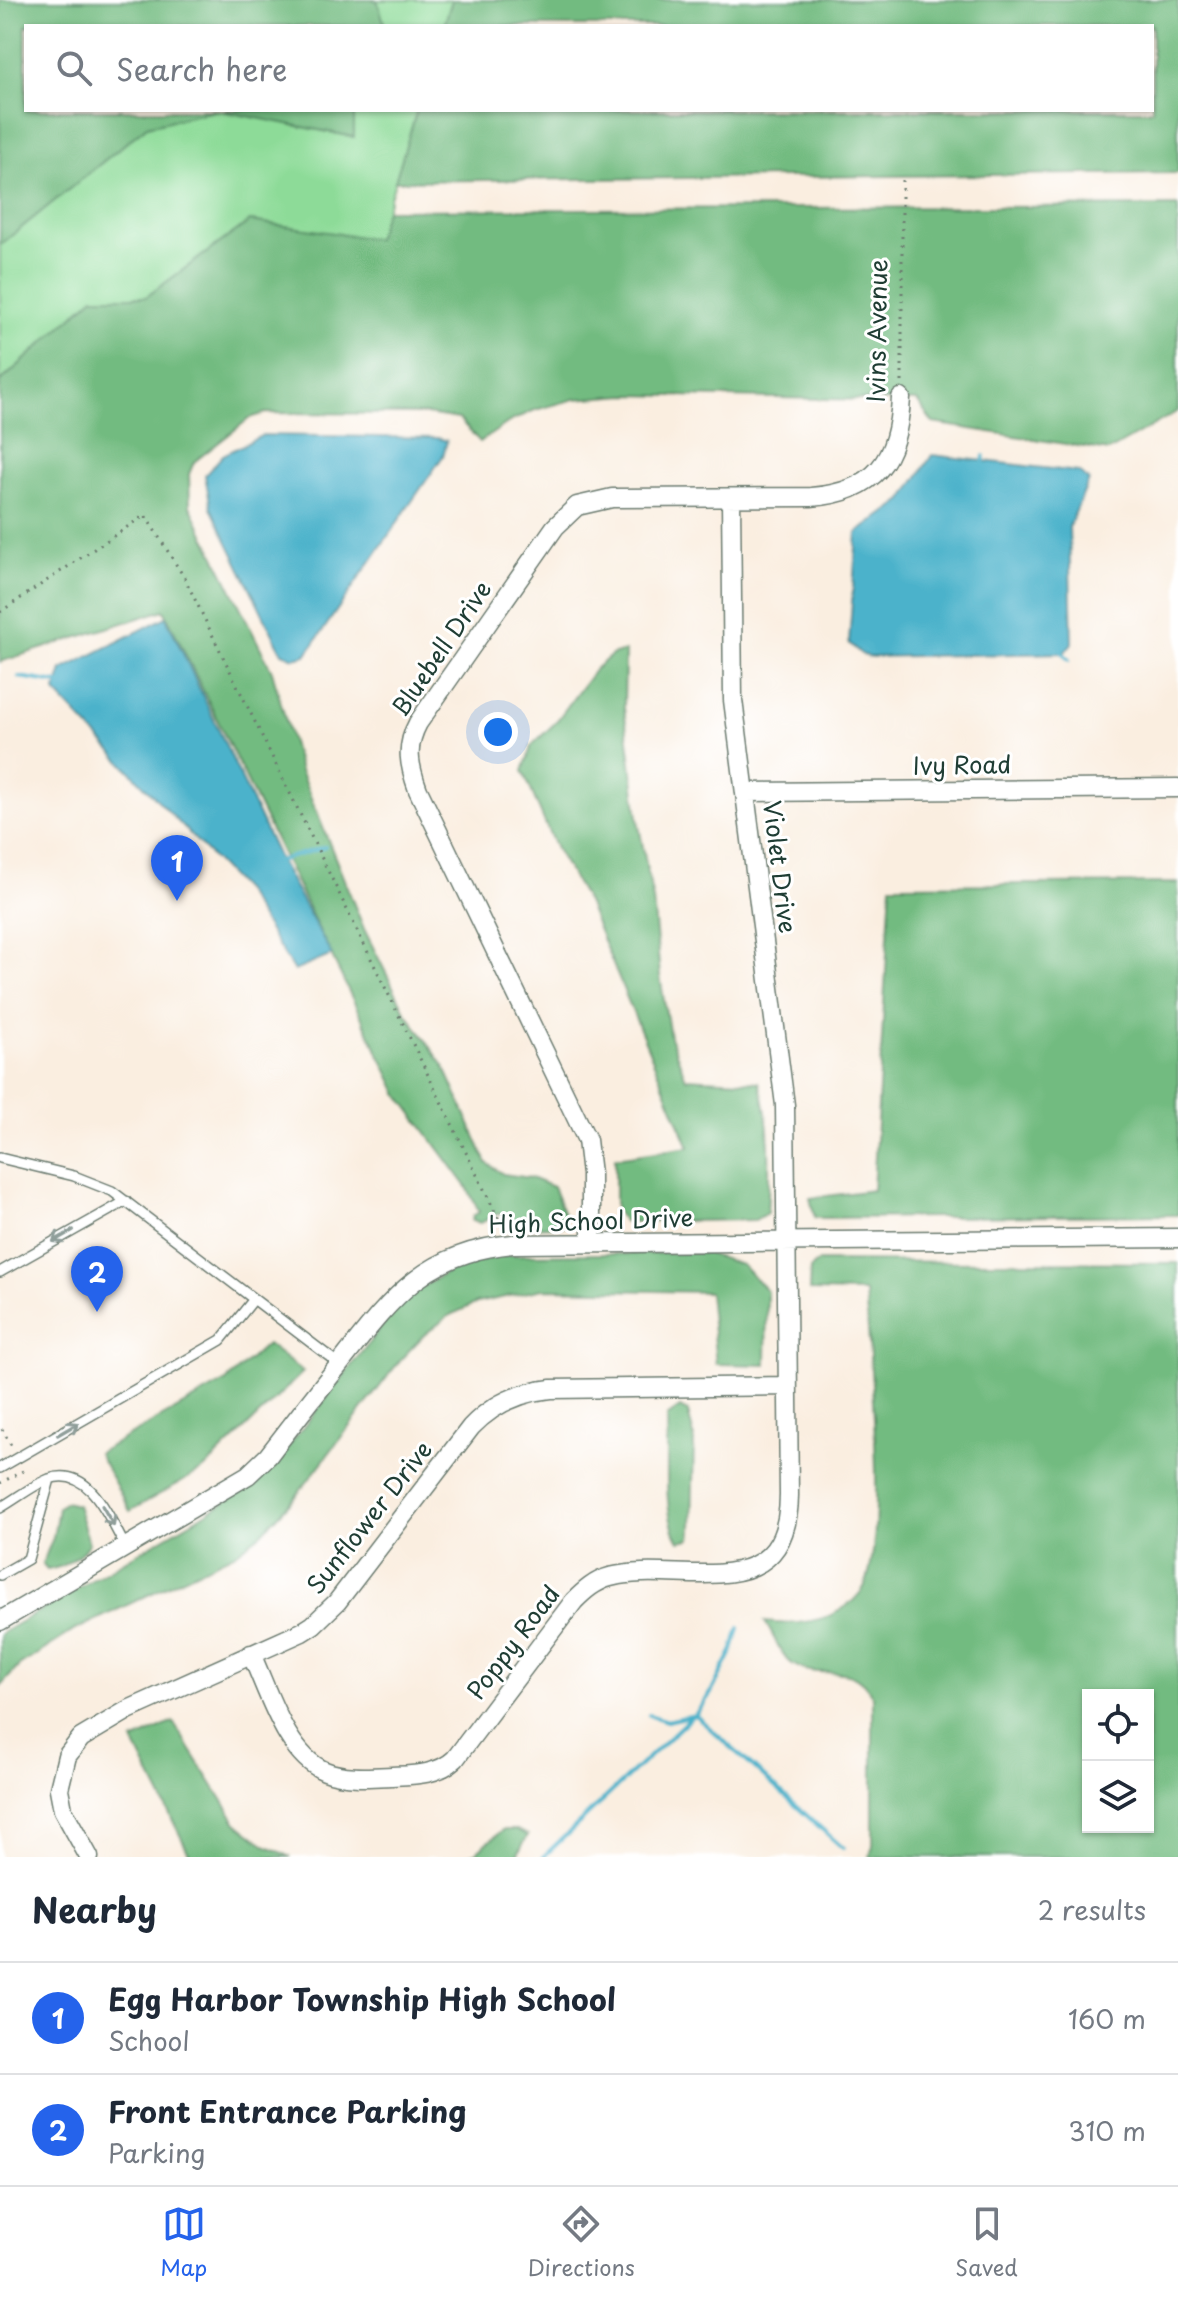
<!DOCTYPE html>
<html lang="en">
<head>
<meta charset="utf-8">
<style>
  body { margin:0; font-family:"Playpen Sans",sans-serif; background:#f2f2f3; color:#1f2937 }
  .controls { position:absolute; right:24px; bottom:24px; display:grid; overflow:hidden; border-radius:0px; box-shadow:0 2px 6px #0004 }
  .controls button { width:72px; height:72px; display:grid; place-items:center; padding:0; border:0; border-bottom:2px solid #e0e1e3; background:#fff; color:#1f2937; font:40px sans-serif }
  .you { position:absolute; left:498px; top:732px; width:28px; height:28px; margin:-20px; border:6px solid #fff; border-radius:50%; background:#1a73e8; box-shadow:0 0 0 12px #1a73e833 }
  .badge { display:grid; place-items:center; width:52px; height:52px; border-radius:50%; background:#2563eb; color:#fff; font-size:26px; font-weight:700 }
  .pin { position:absolute; translate:-50% -66px; filter:drop-shadow(0 2px 4px #0008) }
  .pin::after { content:''; position:absolute; top:42px; width:28px; height:24px; background:inherit; clip-path:polygon(0 0,100% 0,50% 100%) }
  .list { margin:0; padding:0; list-style:none }
  h2 { display:flex; justify-content:space-between; align-items:center; height:104px; margin:0; padding:0 32px; font-size:34px }
  h2 small { font-size:26px; font-weight:400; color:#747a83 }
  .list li { display:grid; grid-template-columns:52px 1fr auto; gap:24px; align-items:center; box-sizing:border-box; height:112px; padding:0 32px; border-top:2px solid #e0e1e3 }
  .list b { display:block; font-size:30px; white-space:nowrap }
  .list p { margin:0; font-size:26px; white-space:nowrap; color:#747a83 }
  .list em { font-size:26px; font-style:normal; color:#747a83 }
  .icon { flex:none; width:44px; height:44px; fill:none; stroke:currentColor; stroke-width:2; stroke-linecap:round; stroke-linejoin:round }
  .map { position:relative; flex:none; width:1178px; height:1857px; overflow:hidden }
  .search { position:absolute; background:#fff; box-shadow:0 2px 6px #0004; left:24px; right:24px; top:24px; height:88px; display:flex; align-items:center; gap:20px; box-sizing:border-box; padding:0 28px; border-radius:0px; color:#747a83; font-size:30px }
  .sheet { height:328px; background:#fff }
  nav { display:flex; justify-content:space-around; align-items:center; box-sizing:border-box; height:112px; border-top:2px solid #e0e1e3; background:#fff; font-size:22px; color:#747a83 }
  nav a { display:grid; justify-items:center; gap:4px }
  nav .on { color:#2563eb }
  .map>svg:first-child { display:block }
  .green { fill:#8ddb98; stroke:#568c66; stroke-width:2 }
  .forest { fill:#72bb80; stroke:#487c5a; stroke-width:2; fill-rule:evenodd }
  .water { fill:#4cb2cb; stroke:#367880; stroke-width:2 }
  .lines { fill:none; stroke-linecap:round; stroke-linejoin:round }
  .stream { stroke:#4cb2cb; stroke-width:4 }
  .service-casing { stroke:#6c7b70; stroke-width:12 }
  .minor-casing { stroke:#6c7b70; stroke-width:21 }
  .path { stroke:#6c7b70; stroke-width:3; stroke-dasharray:2 6; stroke-linecap:butt }
  .service { stroke:#fff; stroke-width:9 }
  .minor { stroke:#fff; stroke-width:18 }
  .oneway { stroke:#8f9e9a }
  .labels { text-anchor:middle; stroke-width:6; stroke-linejoin:round; paint-order:stroke }
  .street-label { font-size:24px; fill:#1f3d34; stroke:#fff }
</style>
</head>
<body>
<div class="map">
<svg width="1178" height="1857" viewBox="0 0 1178 1857">
  <rect width="100%" height="100%" fill="#fff"/>
  <filter id="ink" filterUnits="userSpaceOnUse"><feTurbulence type="fractalNoise" baseFrequency=".0125" numOctaves="2"/><feDisplacementMap in="SourceGraphic" scale="16" xChannelSelector="R" yChannelSelector="G"/><feConvolveMatrix kernelMatrix="1 2 1 2 8 2 1 2 1" color-interpolation-filters="sRGB"/></filter>
  <filter id="wash" filterUnits="userSpaceOnUse"><feTurbulence type="fractalNoise" baseFrequency=".006" numOctaves="4" result="noise"/><feDisplacementMap in="SourceGraphic" scale="32" xChannelSelector="R" yChannelSelector="G"/><feGaussianBlur stdDeviation="1.8" result="paint"/><feColorMatrix in="noise" values="0 0 0 0 0 0 0 0 0 0 0 0 0 0 0 0 0 1.4 0 .05"/><feComposite in="paint" operator="in"/></filter>
  <g filter="url(#wash)">
    <rect width="100%" height="100%" fill="#faeee0"/>
    <path class="green" d="M377 0H452L444 26H385Z
      M217 110 354 137V110H417L377 240 250 221 146 297H94L0 382V245L147 126Z"/>
    <path class="forest" d="M0 0H377L385 26H26V110H354V137L217 110 147 126 0 245Z
      M452 0H1178V173L395 181 417 110H1152V26H444Z
      M1178 206V411L1109 451 933 423 917 401 626 395 575 399 535 410 509 422 480 442 459 419 426 414 266 413 250 418 194 462 189 474 190 506 272 671 300 771 364 929 405 1011 444 1066 487 1163 503 1174 531 1178 553 1187 565 1216 563 1226 510 1227 499 1213 481 1223 472 1221 473 1216 479 1212 467 1187 399 1095 164 610 0 662V382L94 297H146L250 221 376 239 386 210Z
      M625 651 624 708 639 826 653 900 660 976 670 1037 686 1078 759 1082C772 1123 770 1170 767 1213L755 1220 624 1222 615 1210V1158L689 1147 587 902 556 849 523 771 532 745 555 723 595 669 612 655Z
      M1178 883V1215L815 1218 810 1198 873 1190 891 885Z
      M705 1253 742 1265 767 1291 766 1365 716 1364 709 1292 543 1289 477 1303 450 1315 424 1335 401 1359 297 1495 261 1534 236 1553 75 1630 19 1666 0 1687V1634L240 1493 269 1471 393 1312 420 1288 449 1271 467 1264 507 1255Z
      M819 1261 1178 1263V1857H870L873 1845V1697C851 1656 824 1683 794 1665 782 1658 773 1634 765 1622 800 1626 838 1621 861 1592 890 1555 869 1347 865 1292L809 1291 810 1269ZM1088 1695H1148V1827H1088Z
      M267 1344 303 1372 204 1469 130 1511 98 1453 225 1382Z
      M680 1408 688 1412 694 1437 692 1531 691 1539 679 1541C661 1513 669 1452 667 1417Z
      M65 1502 77 1505 89 1543C81 1556 63 1568 47 1570L42 1564 53 1538 58 1508Z
      M173 1722 237 1823 265 1845 291 1857H191L133 1741Z
      M503 1830H517L528 1835 516 1857H463L476 1852Z"/>
    <path class="water" d="M263 435 438 438 447 441 443 456 306 655 294 658 282 653 211 508 205 475 223 455Z
      M932 455 1078 472 1089 480 1069 527 1072 643 1064 653 869 657 861 654 849 643 857 533 903 500Z
      M166 617 280 861 332 955 294 971 244 891 55 692 62 670Z"/>
    <g class="lines">
      <path class="stream" d="M983 466 984 456
        M1061 651 1069 660
        M19 677 64 684
        M278 861 325 847
        M649 1715 667 1721 695 1715 843 1848
        M695 1715 711 1693 733 1650 739 1628
        M543 1857 692 1716"/>
    </g>
  </g>
  <g filter="url(#ink)">
    <g class="lines">
      <defs>
        <path id="service" d="M0 1158 74 1176 112 1191 339 1364
          M0 1272 126 1201
          M0 1468 221 1340 254 1299
          M0 1508C16 1499 33 1485 49 1479 91 1465 110 1520 126 1548
          M0 1575 28 1559 50 1479"/>
        <path id="minor" d="M746 792 1178 788
          M591 1243V1174L587 1140 418 790C409 765 405 747 418 723L555 527 577 506 612 498 811 497C876 492 898 460 901 398
          M0 1621 248 1475 268 1456C291 1426 315 1395 339 1365 390 1300 424 1252 513 1244L1178 1238
          M251 1654C268 1690 286 1755 325 1771 345 1779 370 1777 392 1776 414 1775 438 1775 455 1759L574 1601C584 1591 595 1581 610 1577 678 1559 788 1612 789 1495L785 1105 733 700 731 499
          M89 1857 63 1810 59 1789 67 1756 81 1738 128 1710 302 1632 313 1625 337 1602 471 1427C493 1404 520 1392 551 1389L787 1386"/>
      </defs>
      <use href="#service" class="service-casing"/>
      <use href="#minor" class="minor-casing"/>
      <path class="path" d="M902 382V178
        M0 612 145 515 184 577 504 1230
        M2 1429 12 1447
        M0 1483 27 1469"/>
      <use href="#service" class="service"/>
      <use href="#minor" class="minor"/>
    </g>
    <defs><path id="oneway-shaft" d="M-6 0H5M1.5-3L5.5 0L1.5 3" fill="none" stroke-width="1.6" stroke-linecap="round" stroke-linejoin="round" transform="scale(2)"/></defs>
    <g class="oneway">
      <use href="#oneway-shaft" transform="translate(63 1236) rotate(150)"/>
      <use href="#oneway-shaft" transform="translate(68 1429) rotate(-30)"/>
      <use href="#oneway-shaft" transform="translate(108 1516) rotate(60)"/>
    </g>
  </g>
  <g class="labels">
    <g class="street-label">
      <text transform="translate(878 331) rotate(-89)" y="8">Ivins Avenue</text>
      <text transform="translate(442 649) rotate(-56)" y="8">Bluebell Drive</text>
      <text transform="translate(962 766) rotate(-1)" y="8">Ivy Road</text>
      <text transform="translate(779 867) rotate(83)" y="8">Violet Drive</text>
      <text transform="translate(591 1222) rotate(-2)" y="8">High School Drive</text>
      <text transform="translate(370 1518) rotate(-52)" y="8">Sunflower Drive</text>
      <text transform="translate(514 1643) rotate(-53)" y="8">Poppy Road</text>
    </g>
  </g>
</svg>
<div class="controls">
<button><svg class="icon" aria-label="locate" viewBox="0 0 24 24"><circle cx="12" cy="12" r="6"/><path d="M12 2v4M12 18v4M2 12h4M18 12h4"/></svg></button>
<button><svg class="icon" aria-label="layers" viewBox="0 0 24 24"><path d="M12 4l9 5-9 5-9-5zM3 14l9 5 9-5"/></svg></button>
</div>
<div class="you"></div>
<div class="pin badge" style="left:177px;top:901px">1</div>
<div class="pin badge" style="left:97px;top:1312px">2</div>
<div class="search"><svg class="icon" aria-label="search" viewBox="0 0 24 24"><circle cx="10" cy="10" r="6"/><path d="M15 15l6 6"/></svg>Search here</div>
</div>
<section class="sheet">
<h2>Nearby<small>2 results</small></h2>
<ul class="list">
<li><span class="badge">1</span><div><b>Egg Harbor Township High School</b><p>School</p></div><em>160 m</em></li>
<li><span class="badge">2</span><div><b>Front Entrance Parking</b><p>Parking</p></div><em>310 m</em></li>
</ul>
</section>
<nav>
<a class="on"><svg class="icon" aria-label="map" viewBox="0 0 24 24"><path d="M3 6l6-2 6 2 6-2v14l-6 2-6-2-6 2zM9 4v14M15 6v14"/></svg>Map</a>
<a><svg class="icon" aria-label="directions" viewBox="0 0 24 24"><path d="M12 3l9 9-9 9-9-9zM9 14v-3h6M13 9l2 2-2 2"/></svg>Directions</a>
<a><svg class="icon" aria-label="saved" viewBox="0 0 24 24"><path d="M7 4h10v16l-5-4-5 4z"/></svg>Saved</a>
</nav>
</body>
</html>
